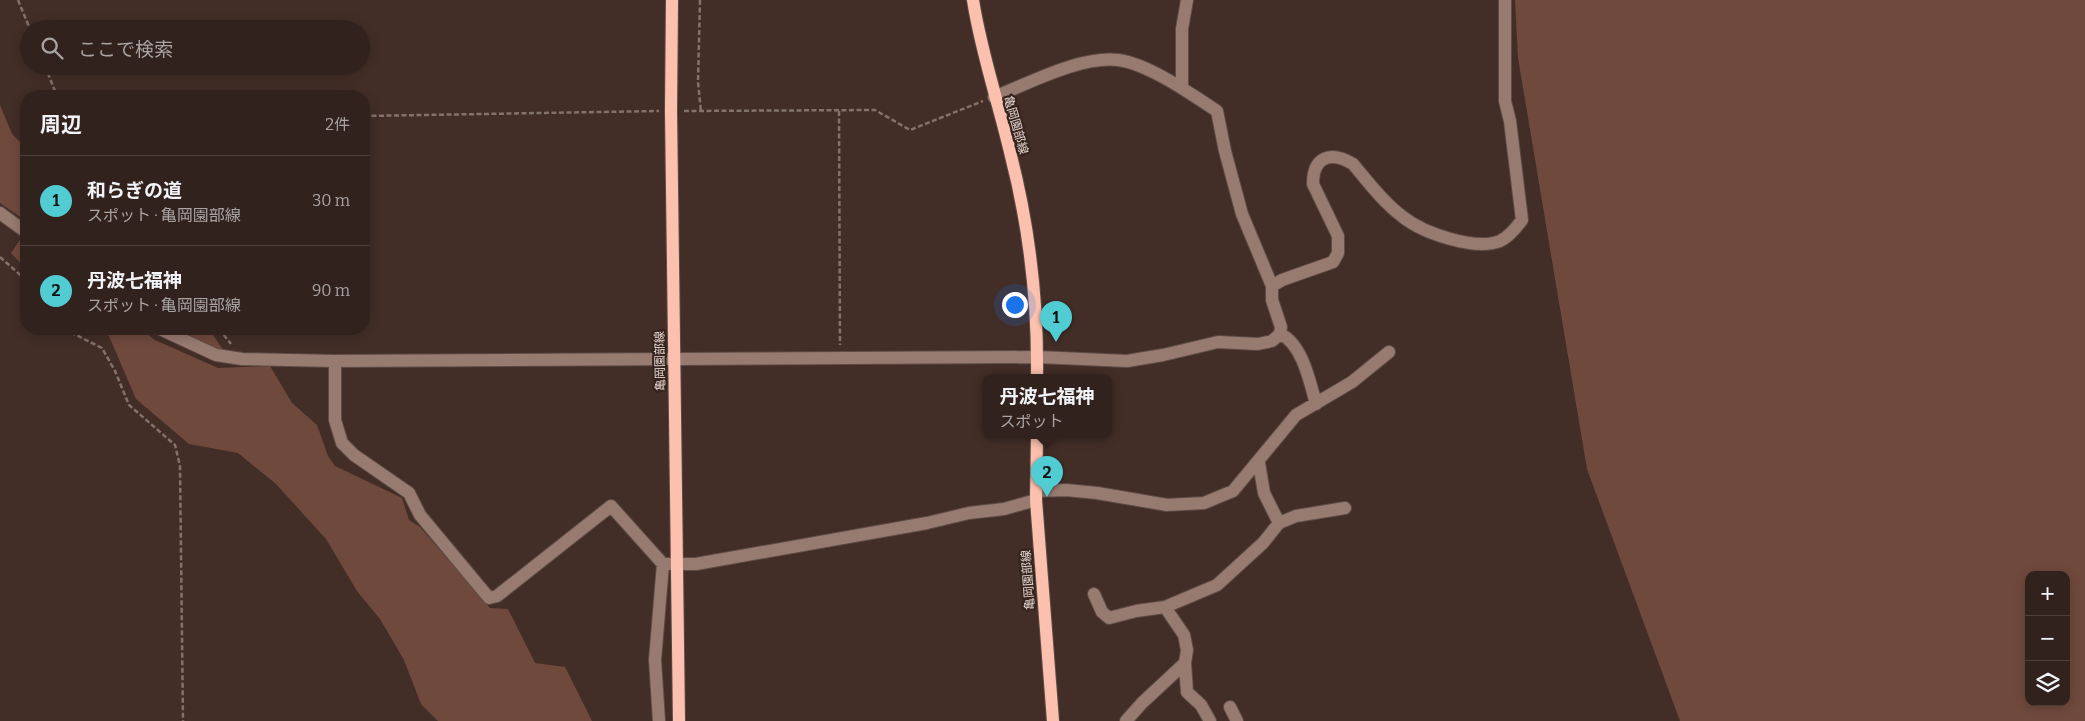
<!DOCTYPE html>
<html lang="ja">
<head>
<meta charset="utf-8">
<style>
  body { margin:0; font-family:Bitter,"Noto Sans JP",serif; background:#3d2f2a; color:#f1f3f6 }
  .controls { position:absolute; right:15px; bottom:15px; display:grid; overflow:hidden; border-radius:10px; box-shadow:0 2px 12px #0003 }
  .controls button { width:45px; height:45px; display:grid; place-items:center; padding:0; border:0; border-bottom:1px solid #4d3f3b; background:#32221d; color:#f1f3f6; font:25px sans-serif }
  .you { position:absolute; left:1014px; top:304px; width:18px; height:18px; margin:-12px; border:4px solid #fff; border-radius:50%; background:#1a73e8; box-shadow:0 0 0 8px #1a73e833 }
  .badge { display:grid; place-items:center; width:32px; height:32px; border-radius:50%; background:#51ccd2; color:#111; font-size:16px; font-weight:700 }
  .pin { position:absolute; translate:-50% -41px; filter:drop-shadow(0 1px 2px #0008) }
  .pin::after { content:''; position:absolute; top:26px; width:18px; height:15px; background:inherit; clip-path:polygon(0 0,100% 0,50% 100%) }
  .popup { position:absolute; left:982px; top:374px; width:130px; height:65px; box-sizing:border-box; display:grid; place-content:center; border-radius:10px; background:#32221d; filter:drop-shadow(0 1px 4px #0005); font-size:16px; white-space:nowrap; color:#a8a4a4 }
  .popup b { font-size:19px; color:#f1f3f6 }
  .popup::after { content:''; position:absolute; left:50%; top:100%; margin-left:-10px; border:10px solid transparent; border-top-color:#32221d }
  .list { margin:0; padding:0; list-style:none }
  h2 { display:flex; justify-content:space-between; align-items:center; height:65px; margin:0; padding:0 20px; font-size:21px }
  h2 small { font-size:16px; font-weight:400; color:#a8a4a4 }
  .list li { display:grid; grid-template-columns:32px 1fr auto; gap:15px; align-items:center; box-sizing:border-box; height:90px; padding:0 20px; border-top:1px solid #4d3f3b }
  .list b { display:block; font-size:19px; white-space:nowrap }
  .list p { margin:0; font-size:16px; white-space:nowrap; color:#a8a4a4 }
  .list em { font-size:16px; font-style:normal; color:#a8a4a4 }
  .icon { flex:none; width:28px; height:28px; fill:none; stroke:currentColor; stroke-width:2; stroke-linecap:round; stroke-linejoin:round }
  .map { position:relative; flex:none; width:2085px; height:721px; overflow:hidden }
  .search { position:absolute; background:#32221d; box-shadow:0 2px 12px #0003; left:20px; top:20px; width:350px; height:55px; display:flex; align-items:center; gap:12px; box-sizing:border-box; padding:0 18px; border-radius:28px; color:#a8a4a4; font-size:19px }
  .panel { position:absolute; background:#32221d; box-shadow:0 2px 12px #0003; left:20px; top:90px; width:350px; height:245px; border-radius:20px }
  .map>svg:first-child { display:block }
  .green { fill:#70493d; fill-rule:evenodd }
  .lines { fill:none; stroke-linecap:round; stroke-linejoin:round }
  .minor-casing { stroke:#5f4c46; stroke-width:14 }
  .major-casing { stroke:#5f4c46; stroke-width:14 }
  .path { stroke:#83716c; stroke-width:2.5; stroke-dasharray:5 2.5; stroke-linecap:butt }
  .minor { stroke:#977b71; stroke-width:12 }
  .major { stroke:#fcc1ae; stroke-width:12 }
  .labels { text-anchor:middle; stroke-width:4.5; stroke-linejoin:round; paint-order:stroke }
  .street-label { font-size:12px; fill:#e3d6d2; stroke:#37241d }
</style>
</head>
<body>
<div class="map">
<svg width="2085" height="721" viewBox="0 0 2085 721">
  <rect width="100%" height="100%" fill="#422e27"/>
  <path class="green" d="M1515 0H2085V721H1680L1587 469 1518 58ZM2029 575H2066V702H2029Z
    M0 105 12 134 26 148V221L0 203Z
    M21 238 26 242V269L11 253Z
    M97 329H140L155 340 218 368 270 366 292 403 317 425 328 456 335 466 402 498 409 520 420 527 490 608 508 609 535 663 565 667 592 721H438L421 704 404 660 380 619 357 591 326 539 276 484 238 453 189 444 136 399 109 336Z
    M178 329H209L224 351 203 344Z"/>
  <g class="lines">
    <defs>
      <path id="minor" d="M1182 88V29L1187 0
        M0 213 26 232
        M1272 286 1282 280 1333 262 1338 253V236L1313 184C1313 156 1331 151 1353 164 1368 182 1384 203 1403 217 1423 233 1475 251 1500 241 1509 237 1516 228 1522 220L1510 121 1505 101V0
        M160 329 216 355 242 359 335 361 1038 357 1127 361 1163 355 1218 342 1258 344 1272 341 1280 334 1281 327 1272 300V286L1242 214 1225 151 1217 111C1191 94 1149 64 1118 60 1079 56 1030 83 994 97
        M1280 334C1302 343 1310 382 1316 404
        M335 361V420L342 443 354 455 409 493 420 515 489 598 497 596 611 506 663 564
        M1259 463 1264 493 1279 523
        M1036 491 1066 490 1097 493 1167 505 1204 503 1233 491 1296 415 1352 382 1389 352
        M1094 594 1102 612 1109 618 1136 611 1165 607 1217 585 1263 543 1279 523 1296 516 1345 508
        M1185 663 1187 692 1201 705 1210 721
        M1230 707 1237 721
        M659 721 655 660 663 564H696L927 523 969 513 1004 509 1036 500
        M1126 721 1142 703 1185 663 1187 650 1184 635 1165 607"/>
      <path id="major" d="M672 0 671 111 679 721
        M973 0C981 52 998 101 1010 152 1029 225 1038 303 1037 378
        M1037 436 1036 500 1053 721"/>
    </defs>
    <use href="#minor" class="minor-casing"/>
    <use href="#major" class="major-casing"/>
    <path class="path" d="M18 0 30 29
      M700 0 698 82 701 112
      M45 66 57 96
      M684 111 875 110 910 130 983 101
      M839 111 840 345
      M364 116 659 111
      M0 257 26 280
      M64 329 102 348 115 371 129 405 175 445 180 466 183 721
      M219 329 231 344"/>
    <use href="#minor" class="minor"/>
    <use href="#major" class="major"/>
  </g>
  <g class="labels">
    <g class="street-label">
      <text transform="translate(1016 125) rotate(74)" y="4">亀岡園部線</text>
      <text transform="translate(660 361) rotate(-91)" y="4">亀岡園部線</text>
      <text transform="translate(1028 580) rotate(-94)" y="4">亀岡園部線</text>
    </g>
  </g>
</svg>
<div class="controls">
<button>+</button>
<button>−</button>
<button><svg class="icon" aria-label="layers" viewBox="0 0 24 24"><path d="M12 4l9 5-9 5-9-5zM3 14l9 5 9-5"/></svg></button>
</div>
<div class="you"></div>
<div class="pin badge" style="left:1056px;top:342px">1</div>
<div class="pin badge" style="left:1047px;top:497px">2</div>
<div class="popup"><b>丹波七福神</b>スポット</div>
<div class="search"><svg class="icon" aria-label="search" viewBox="0 0 24 24"><circle cx="10" cy="10" r="6"/><path d="M15 15l6 6"/></svg>ここで検索</div>
<section class="panel">
<h2>周辺<small>2件</small></h2>
<ul class="list">
<li><span class="badge">1</span><div><b>和らぎの道</b><p>スポット · 亀岡園部線</p></div><em>30 m</em></li>
<li><span class="badge">2</span><div><b>丹波七福神</b><p>スポット · 亀岡園部線</p></div><em>90 m</em></li>
</ul>
</section>
</div>
</body>
</html>
